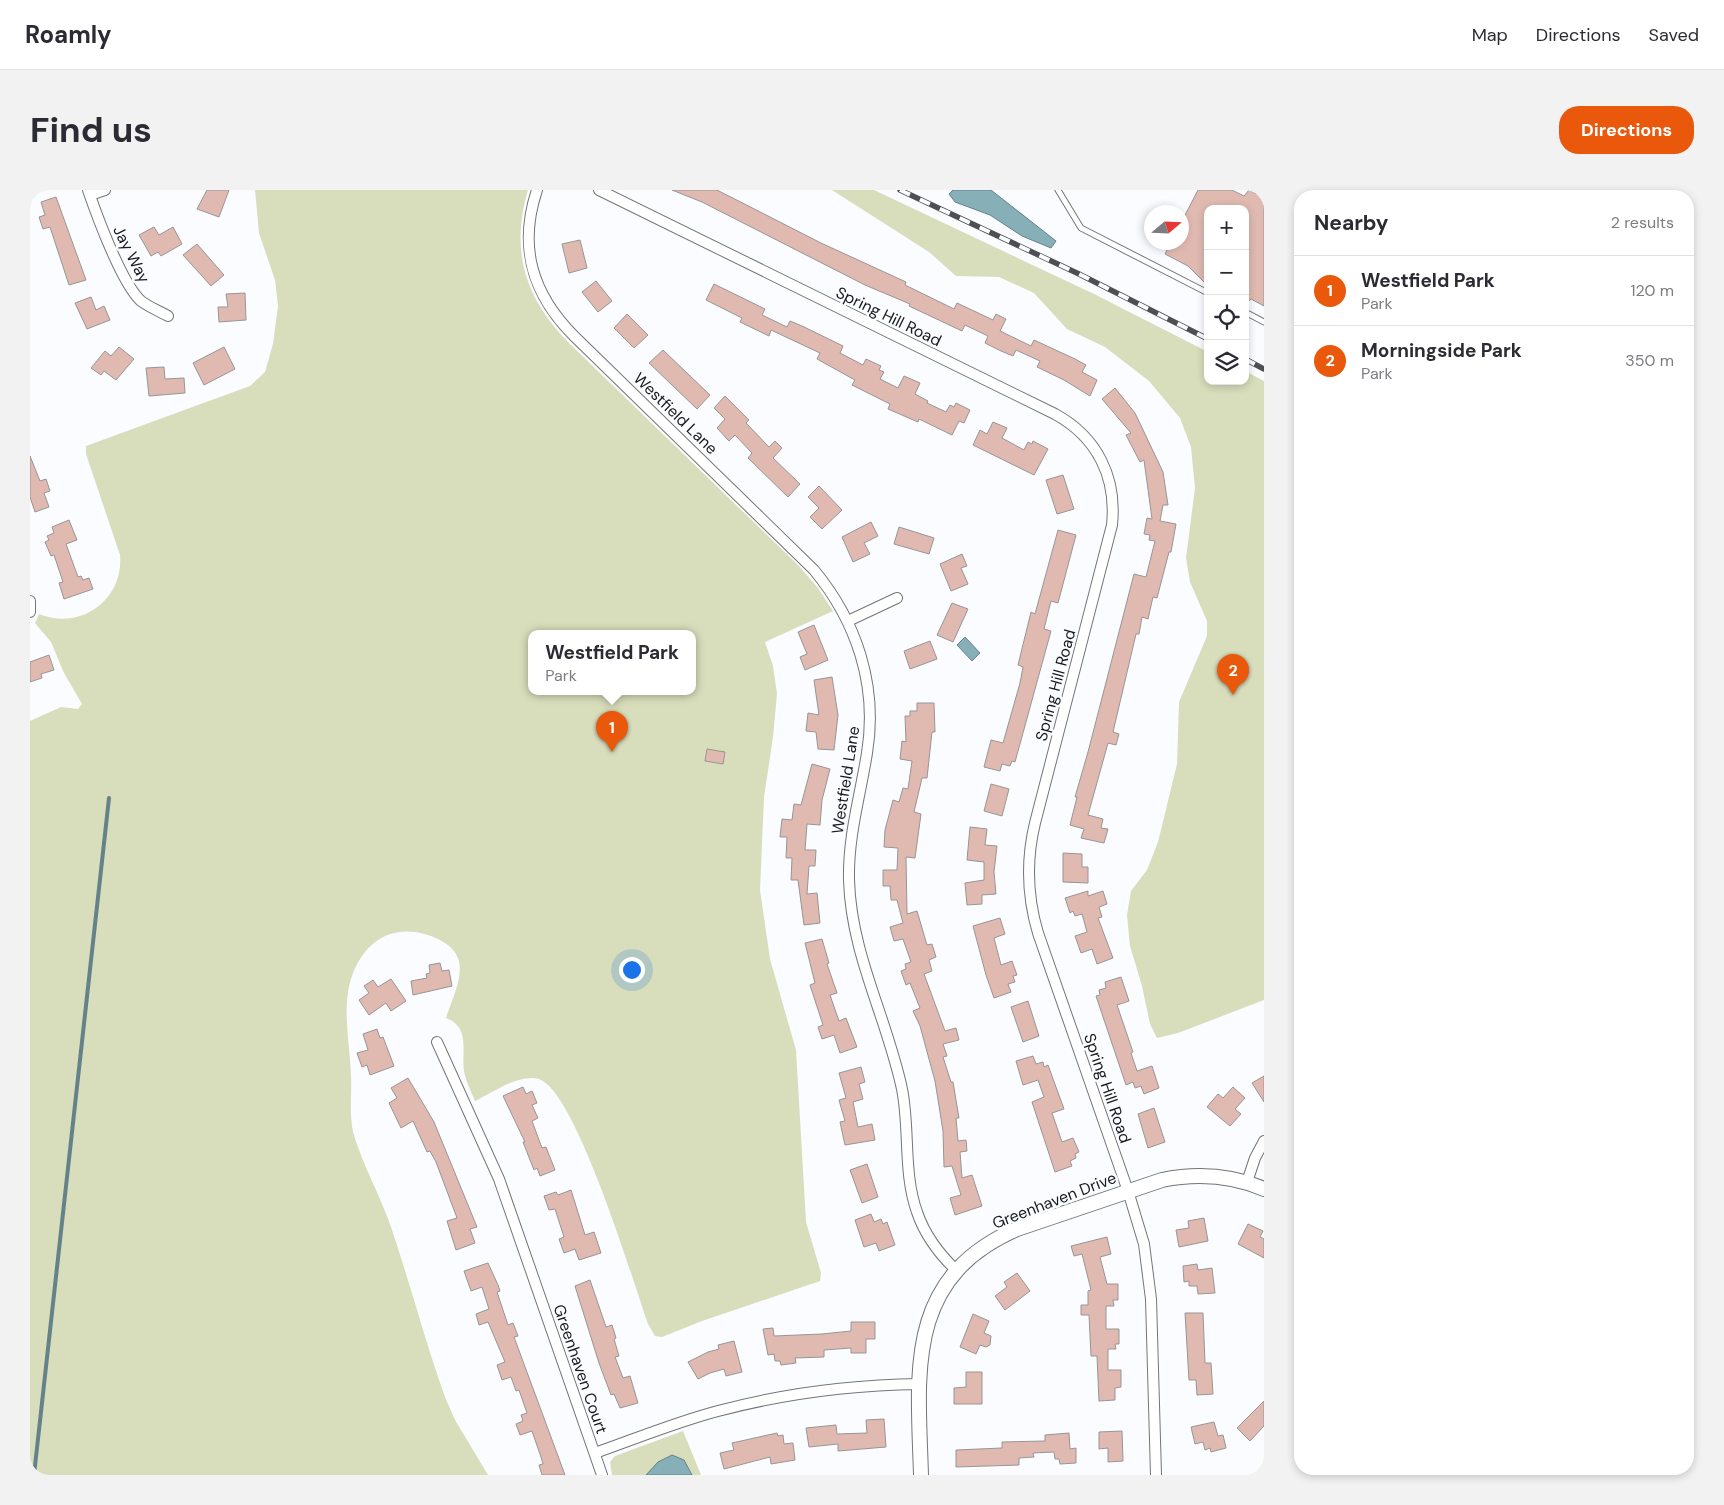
<!DOCTYPE html>
<html lang="en">
<head>
<meta charset="utf-8">
<style>
  body { margin:0; font-family:"DM Sans",sans-serif; background:#f2f2f3; color:#2b2b33 }
  .controls { position:absolute; right:15px; top:15px; display:grid; overflow:hidden; border-radius:10px; box-shadow:0 2px 8px #0003 }
  .controls button { width:45px; height:45px; display:grid; place-items:center; padding:0; border:0; border-bottom:1px solid #e1e1e2; background:#fff; color:#2b2b33; font:25px sans-serif }
  .compass { position:absolute; left:1114px; top:15px; width:45px; height:45px; border-radius:50%; background:#fff; box-shadow:0 2px 8px #0003; rotate:71deg }
  .you { position:absolute; left:601px; top:779px; width:18px; height:18px; margin:-12px; border:4px solid #fff; border-radius:50%; background:#1a73e8; box-shadow:0 0 0 8px #1a73e833 }
  .badge { display:grid; place-items:center; width:32px; height:32px; border-radius:50%; background:#ea580c; color:#fff; font-size:16px; font-weight:700 }
  .pin { position:absolute; translate:-50% -41px; filter:drop-shadow(0 1px 2px #0008) }
  .pin::after { content:''; position:absolute; top:26px; width:18px; height:15px; background:inherit; clip-path:polygon(0 0,100% 0,50% 100%) }
  .popup { position:absolute; left:498px; top:440px; width:168px; height:65px; box-sizing:border-box; display:grid; place-content:center; border-radius:10px; background:#fff; filter:drop-shadow(0 1px 4px #0005); font-size:16px; white-space:nowrap; color:#7c7c81 }
  .popup b { font-size:19px; color:#2b2b33 }
  .popup::after { content:''; position:absolute; left:50%; top:100%; margin-left:-10px; border:10px solid transparent; border-top-color:#fff }
  .list { margin:0; padding:0; list-style:none }
  h2 { display:flex; justify-content:space-between; align-items:center; height:65px; margin:0; padding:0 20px; font-size:21px }
  h2 small { font-size:16px; font-weight:400; color:#7c7c81 }
  .list li { display:grid; grid-template-columns:32px 1fr auto; gap:15px; align-items:center; box-sizing:border-box; height:70px; padding:0 20px; border-top:1px solid #e1e1e2 }
  .list b { display:block; font-size:19px; white-space:nowrap }
  .list p { margin:0; font-size:16px; white-space:nowrap; color:#7c7c81 }
  .list em { font-size:16px; font-style:normal; color:#7c7c81 }
  .icon { flex:none; width:28px; height:28px; fill:none; stroke:currentColor; stroke-width:2; stroke-linecap:round; stroke-linejoin:round }
  .map { position:relative; flex:none; width:1234px; height:1285px; overflow:hidden; border-radius:20px }
  header { display:flex; align-items:center; gap:30px; box-sizing:border-box; height:70px; padding:0 25px; background:#fff; border-bottom:1px solid #e1e1e2 }
  header strong { font-size:24px }
  nav { display:flex; gap:28px; margin-inline-start:auto; font-size:18px }
  .intro { display:flex; align-items:center; justify-content:space-between; box-sizing:border-box; height:120px; padding:0 30px }
  h1 { margin:0; font-size:35px }
  .button { padding:12px 22px; border-radius:20px; background:#ea580c; color:#fff; font-size:18px; font-weight:700 }
  main { display:flex; gap:30px; padding:0 30px }
  aside { flex:1; background:#fff; border-radius:20px; box-shadow:0 2px 8px #0003 }
  .map>svg:first-child { display:block }
  .green { fill:#d8ddbb; fill-rule:evenodd }
  .water { fill:#86afb8; stroke:#658289 }
  .lines { fill:none; stroke-linecap:round; stroke-linejoin:round }
  .stream { stroke:#658289; stroke-width:4 }
  .building { fill:#e0bab1; stroke:#989594 }
  .lane-casing { stroke:#737577; stroke-width:7 }
  .street-casing { stroke:#737577; stroke-width:12 }
  .secondary-casing { stroke:#737577; stroke-width:16 }
  .lane { stroke:#fff; stroke-width:5 }
  .street { stroke:#fff; stroke-width:10 }
  .secondary { stroke:#fff; stroke-width:14 }
  .rail-casing { stroke:#4f4f51; stroke-width:5.5 }
  .rail { stroke:#fafcff; stroke-width:4; stroke-dasharray:11; stroke-linecap:butt }
  .labels { text-anchor:middle; stroke-width:5; stroke-linejoin:round; paint-order:stroke }
  .street-label { font-size:16px; fill:#19191a; stroke:#fafcff }
</style>
</head>
<body>
<header>
<strong>Roamly</strong>
<nav><a>Map</a><a>Directions</a><a>Saved</a></nav>
</header>
<div class="intro"><h1>Find us</h1><a class="button">Directions</a></div>
<main>
<div class="map">
<svg width="1234" height="1285" viewBox="0 0 1234 1285">
  <rect width="100%" height="100%" fill="#fafcff"/>
  <path class="green" d="M225 0H498C479 64 497 112 543 157L768 375 788 398 803 421 735 452 743 476 747 504 743 547 734 607 730 700 740 769 766 860 776 1032 791 1083 790 1091 672 1131 632 1147 625 1146 618 1134C603 1091 546 901 509 889 489 883 462 903 445 911 441 901 436 892 434 881 431 861 441 838 416 828 428 792 447 762 398 745 355 731 325 760 318 802 314 830 320 857 321 885 322 904 319 923 323 942 332 974 350 1005 361 1037 380 1093 395 1151 415 1207L425 1230 458 1285H0V531L31 517 48 519 52 514 34 483 21 452 5 433 9 424C50 441 94 410 90 365L56 264V256L220 196 235 182 243 154 248 116 245 90 229 43ZM502 443H662V501H502Z
    M802 0H844L1064 104 1178 162V191H1215V181L1234 191V810L1148 843 1127 848 1120 834 1112 796 1100 756 1097 725 1101 701 1117 680 1128 652 1147 574 1149 512 1177 446V431L1160 392 1156 368 1165 298 1161 257 1150 228 1119 191 1075 157 1037 139 1004 103 969 87 926 86 899 62Z
    M653 1241 671 1285H582L580 1272 585 1266Z"/>
  <path class="water" d="M923 0H961L1026 51 1021 58 992 46 960 25 925 12 919 4Z
    M935 447 950 463 942 471 927 455Z
    M642 1265 654 1270 662 1285H616L628 1272Z"/>
  <g class="lines">
    <path class="stream" d="M4 1285 79 608"/>
  </g>
  <path class="building" d="M177 0H199L189 27 167 19Z
    M642 0H687L791 53 876 92 875 95 924 119 927 113 963 130 966 124 976 129 970 141 1001 156 1004 150 1045 169 1056 175 1052 182 1067 190 1060 206 1034 190 1007 177 1010 171 986 160 983 166 971 161 955 153 958 146 935 135 932 141 879 116 880 114 835 95 672 12Z
    M1168 0H1202L1214 6 1219 0 1234 8V116L1221 109 1215 115V19H1178V96L1158 76 1135 64 1141 52H1152V31Z
    M26 7 56 90 39 95 20 37 13 39 9 27 15 25 11 12Z
    M124 37 129 45 143 37 152 54 131 66 128 62 121 66 109 45Z
    M550 50 557 78 539 83 532 54Z
    M167 54 194 85 181 96 153 65Z
    M566 91 582 111 568 122 552 102Z
    M684 94 735 119 732 125 757 137 760 131 772 136 813 156 810 163 833 175 836 169 851 176 849 180 854 182 850 189 868 198 874 186 890 193 885 204 898 211 897 213 916 222 920 215 924 217 926 213 940 220 934 233 929 231 922 245 889 229 888 232 858 219 860 214 822 195 825 190 787 169 790 163 741 140 739 146 710 132 712 128 676 110Z
    M215 103 216 130 189 132 188 117H198L196 104Z
    M61 107 66 120 74 116 80 130 57 139 45 113Z
    M597 124 618 145 604 158 584 138Z
    M89 157 104 169 86 190 74 181 71 185 61 178 75 161 81 166Z
    M194 157 205 179 174 195 163 173Z
    M633 160 680 205 667 219 619 173Z
    M134 177 135 189 154 188 155 203 119 206 116 178Z
    M1085 198 1105 223 1133 282 1138 315H1133L1130 331 1146 334 1141 362H1139L1127 408 1123 407 1118 429 1112 427 1109 444H1106L1083 542 1089 544 1086 555 1078 553 1058 625 1073 629 1071 638 1078 639 1074 653 1051 648 1054 639 1040 635 1047 607H1045L1058 562 1104 384 1116 387 1125 351 1119 350 1120 345 1114 344 1117 328 1122 329 1114 270 1110 272 1096 245 1101 243 1072 209Z
    M695 206 719 230 716 233 739 257 745 251 752 258 743 268 770 294 758 307 718 268 722 263 705 245 699 251 687 238 695 229 684 218Z
    M963 232 977 238 972 248 994 260 998 252 1002 254 1003 251 1018 259 1004 285 943 255 950 240 957 244Z
    M0 266 10 291 16 289 20 301 14 303 19 317 5 322 0 307Z
    M1033 285 1044 319 1027 324 1016 290Z
    M789 296 812 320 792 339 780 327 789 318 778 307Z
    M39 330 47 350 36 354 48 387 51 386 53 390 59 388 63 399 34 409 29 393 33 392 24 365 21 366 15 352 19 350 17 346 24 343 22 337Z
    M841 332 848 346 834 353 840 364 823 372 812 347Z
    M869 337 904 348 899 364 864 354Z
    M1028 340 1046 345 1028 413 1021 411 1014 439 1021 441 985 572 982 571 980 576 972 574 970 581 954 577 961 550 973 553 990 493 993 477 988 475 1001 422 1005 424Z
    M932 364 937 376 931 378 938 394 921 401 910 374Z
    M922 413 938 419 923 452 907 445Z
    M784 435 798 470 775 480 770 467 777 464 768 442Z
    M900 451 907 469 880 479 874 461Z
    M19 465 24 480 11 484 12 488 0 492V472Z
    M802 487 808 525 804 560 788 559 786 542 776 541 778 523 789 525 784 490Z
    M887 513H904L905 542H902L897 588H892L884 622 891 624 885 668 876 667 877 724 887 721 897 755 902 754 906 767 899 770 902 781 894 784 915 841 926 838 929 850 913 854 917 866 913 867 921 892H923L929 928H926L928 951 936 950 937 961 930 962 932 988 942 985 952 1016 925 1025 920 1008 931 1005 922 976 914 977 913 941 905 891 890 836 883 821 890 818 880 793 876 795 871 781 876 779 875 774 881 772 873 749 864 751 860 737 873 733 867 710H861L860 696H853V680H867L868 658 854 657 855 640 863 610 869 612 873 598 878 599 882 571 870 569 872 551 876 552 875 526H880V521H887Z
    M677 559 695 562 693 574 675 571Z
    M782 574 800 579 792 610 790 635 777 634 775 660H786L785 676H779L777 704 787 703 790 733 774 735 768 690H761L762 668H756L757 647H750L752 629 762 630 764 614 771 615Z
    M961 594 979 599 972 626 954 621Z
    M940 637 957 639 955 655 967 656 964 682 966 704 952 705V714L937 715 935 693 954 690V672L937 670Z
    M1033 663 1052 664V677H1058V693L1033 692Z
    M1058 701V706L1073 701 1077 714 1069 717 1072 727 1068 728 1083 768 1067 774 1062 759 1051 763 1045 746 1057 742 1052 724 1045 726 1043 721 1040 723 1035 708Z
    M970 728 975 744 964 748 971 775 982 771 987 785 983 786 985 792 978 794 981 802 964 808 956 785 943 736Z
    M792 749 799 773 797 774 807 803 800 805 809 831 816 828 827 857 810 863 804 845 792 849 788 837 793 835 780 795 785 793 775 753Z
    M410 773 412 781 419 780 422 796 383 805 381 791 397 788 396 784 400 783 399 775Z
    M1091 787 1099 811 1087 815 1103 862 1101 863 1107 881 1122 876 1129 898 1114 904 1111 896 1105 898 1103 892 1096 895 1066 806 1070 805 1069 800 1076 798 1075 792Z
    M361 789 376 811 361 821 356 813 339 825 329 810 339 803 334 796 343 790 348 797Z
    M998 811 1009 846 993 852 981 817Z
    M347 839 350 848 353 847 364 876 340 885 337 875 332 877 327 863 338 860 333 844Z
    M1003 866 1006 874 1013 872 1014 877 1018 875 1034 919 1022 923 1032 952 1043 948 1049 962 1045 964 1046 968 1040 971 1042 976 1025 982 1002 912 1014 907 1008 890 993 895 986 871Z
    M831 877 835 892 829 894 833 909 823 912 828 937 842 934 845 950 815 955 810 932 815 931 809 910 816 908 809 883Z
    M1234 886V912L1222 893Z
    M378 888 404 932 447 1037 440 1039 445 1053 426 1060 417 1031 427 1028 406 972 400 961 397 962 383 931 371 938 359 913 367 908 361 898Z
    M493 897 496 904 502 901 507 913 502 915 508 928 502 931 512 958 516 957 525 980 510 986 507 978 504 980 493 952H495L473 906Z
    M1203 897 1215 908 1205 919 1211 924 1200 936 1177 917 1188 904 1193 908Z
    M1124 918 1135 952 1118 958 1108 924Z
    M837 974 848 1007 832 1013 820 980Z
    M541 1000 555 1045 564 1042 571 1063 549 1070 545 1059 534 1063 529 1049 534 1047 525 1019 519 1020 514 1006 526 1002 528 1005Z
    M841 1024 844 1032 851 1029 853 1034 857 1032 865 1055 849 1061 846 1053 834 1057 825 1030Z
    M1174 1028 1178 1051 1149 1057 1146 1040 1159 1038 1158 1031Z
    M1218 1034 1233 1041 1230 1047 1234 1049V1068L1208 1054Z
    M1077 1047 1081 1064 1070 1067 1077 1094H1088V1110H1083L1084 1116H1076V1139H1089V1154H1085L1086 1159H1078V1180H1091V1197L1085 1198V1210L1069 1211 1067 1166H1061L1059 1125H1051V1115H1058V1101L1061 1100 1052 1064 1044 1066 1041 1056Z
    M458 1073 468 1095 470 1101 467 1102 478 1135 483 1133 488 1146 484 1147 535 1285H512L509 1275 513 1274 511 1267 502 1241 490 1245 486 1234 493 1231 491 1225 497 1223 489 1200 486 1201 481 1187 472 1190 467 1175 475 1172 458 1132 449 1135 446 1124 459 1119 452 1097 441 1101 434 1081Z
    M1167 1074 1168 1080 1182 1078 1185 1103 1168 1104 1167 1096H1159V1091L1154 1092 1153 1076Z
    M987 1083 1000 1101 975 1120 965 1106 977 1097 974 1092Z
    M560 1090 576 1137 582 1135 586 1148 584 1149 589 1166 585 1167 593 1188 600 1186 608 1213 590 1218 584 1204 581 1205 569 1173 545 1096Z
    M1155 1123H1173L1175 1173H1181L1183 1204 1167 1205 1166 1190H1159Z
    M943 1124 959 1131 954 1143 961 1146 960 1155 956 1157 950 1155 946 1164 930 1157Z
    M821 1132H845V1149H836V1163H821V1158L794 1160V1167L765 1168 766 1173 751 1175 750 1171H745L744 1164 738 1165 733 1139 743 1138 744 1146 792 1144 821 1141Z
    M704 1151 712 1182 696 1186 694 1179 680 1183 668 1189 658 1172 678 1162 689 1159 688 1155Z
    M936 1182H952V1214H924V1198L936 1197Z
    M1234 1211V1236L1220 1251 1207 1238Z
    M854 1229 856 1257 808 1261V1254L779 1257 776 1238 806 1235 807 1244 837 1243 836 1230Z
    M1184 1232 1188 1246 1193 1245 1196 1258 1181 1262 1180 1258 1175 1260 1173 1252 1165 1254 1161 1237Z
    M1092 1241 1093 1271 1078 1272V1258L1069 1259V1242Z
    M747 1243 748 1246 753 1245 754 1254 763 1253 765 1270 741 1274 740 1267 694 1279 690 1263 704 1260 702 1253Z
    M1039 1243 1040 1259 1046 1258V1273L1030 1274 1029 1269H1025L1024 1262 1003 1263 1004 1267 989 1268V1275L926 1277V1260L972 1258V1252L1015 1251V1245Z"/>
  <g class="lines">
    <defs>
      <path id="lane" d="M1028 0 1051 38 1178 103
        M1215 122 1234 132"/>
      <path id="street" d="M58 0C67 26 92 94 111 111 119 117 129 121 138 126
        M507 0C488 57 502 104 544 146L784 380C827 432 848 496 837 563 830 607 818 646 819 690 821 764 857 828 872 899 880 939 873 983 887 1022 895 1046 909 1064 927 1081
        M569 0 1025 224C1067 247 1087 287 1082 335L1005 633C996 670 997 706 1008 743L1098 1001 1114 1054 1121 1109 1126 1285
        M60 5 75 0
        M0 411V422
        M818 431 867 408
        M407 852 469 989 572 1285
        M1217 992 1225 968 1234 951
        M565 1263C605 1249 646 1232 688 1221 752 1204 822 1195 889 1194
        M1232 1285 1234 1284"/>
      <path id="secondary" d="M891 1285C888 1183 874 1088 987 1039L1132 990C1167 983 1201 985 1234 999"/>
    </defs>
    <use href="#lane" class="lane-casing"/>
    <use href="#street" class="street-casing"/>
    <use href="#secondary" class="secondary-casing"/>
    <use href="#lane" class="lane"/>
    <use href="#street" class="street"/>
    <use href="#secondary" class="secondary"/>
    <defs>
      <path id="rail" d="M870 0 1049 84 1178 149
        M1215 169 1234 179"/>
    </defs>
    <use href="#rail" class="rail-casing"/>
    <use href="#rail" class="rail"/>
  </g>
  <g class="labels">
    <g class="street-label">
      <text transform="translate(102 64) rotate(63)" y="6">Jay Way</text>
      <text transform="translate(859 126) rotate(26)" y="6">Spring Hill Road</text>
      <text transform="translate(646 223) rotate(44)" y="6">Westfield Lane</text>
      <text transform="translate(1025 495) rotate(-75)" y="6">Spring Hill Road</text>
      <text transform="translate(815 590) rotate(-81)" y="6">Westfield Lane</text>
      <text transform="translate(1078 898) rotate(71)" y="6">Spring Hill Road</text>
      <text transform="translate(1024 1010) rotate(-21)" y="6">Greenhaven Drive</text>
      <text transform="translate(551 1179) rotate(71)" y="6">Greenhaven Court</text>
    </g>
  </g>
</svg>
<div class="controls">
<button>+</button>
<button>−</button>
<button><svg class="icon" aria-label="locate" viewBox="0 0 24 24"><circle cx="12" cy="12" r="6"/><path d="M12 2v4M12 18v4M2 12h4M18 12h4"/></svg></button>
<button><svg class="icon" aria-label="layers" viewBox="0 0 24 24"><path d="M12 4l9 5-9 5-9-5zM3 14l9 5 9-5"/></svg></button>
</div>
<svg class="compass" viewBox="-18 -18 36 36"><path d="M0-13l5 13h-10z" fill="#e53935"/><path d="M0 13l5-13h-10z" fill="#7c7c81"/></svg>
<div class="you"></div>
<div class="pin badge" style="left:582px;top:562px">1</div>
<div class="popup"><b>Westfield Park</b>Park</div>
<div class="pin badge" style="left:1203px;top:505px">2</div>
</div>
<aside>
<h2>Nearby<small>2 results</small></h2>
<ul class="list">
<li><span class="badge">1</span><div><b>Westfield Park</b><p>Park</p></div><em>120 m</em></li>
<li><span class="badge">2</span><div><b>Morningside Park</b><p>Park</p></div><em>350 m</em></li>
</ul>
</aside>
</main>
</body>
</html>
